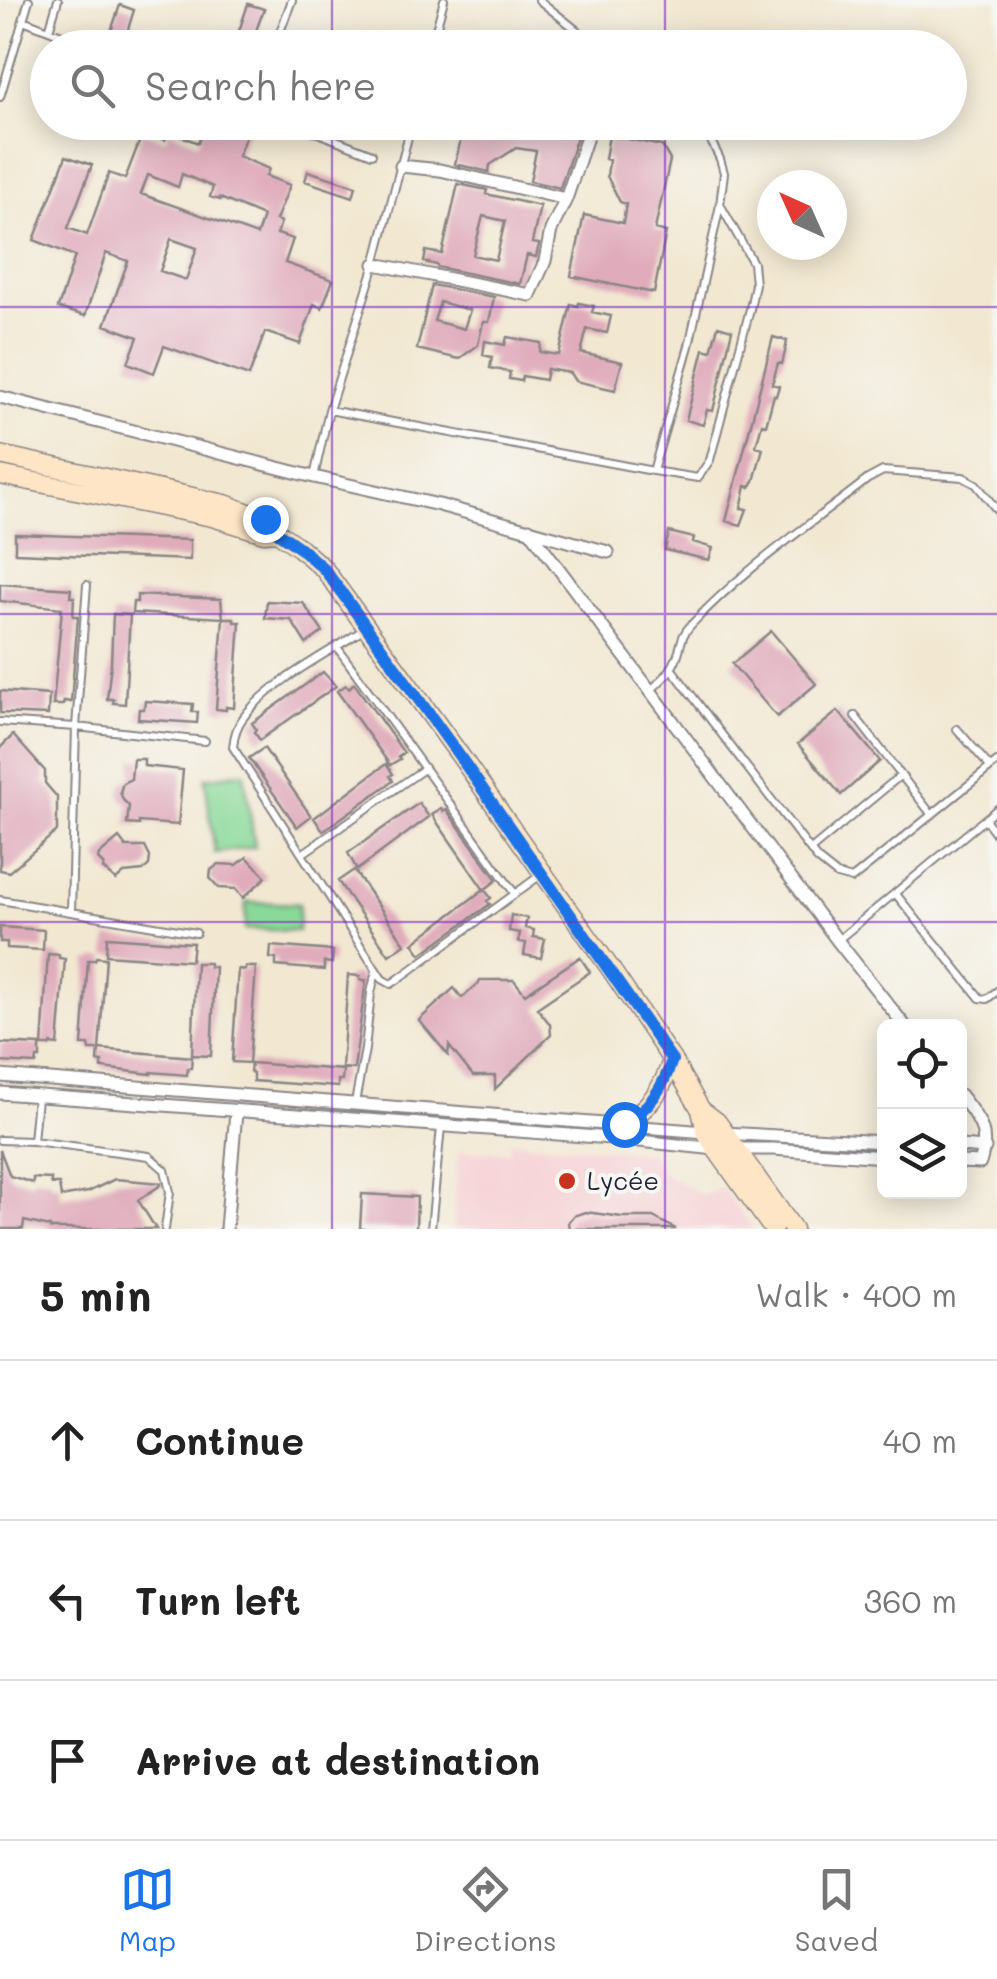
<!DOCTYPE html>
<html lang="en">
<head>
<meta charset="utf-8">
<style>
  body { margin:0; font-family:Mali,sans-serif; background:#f2f2f2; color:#222 }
  .controls { position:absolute; right:30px; bottom:30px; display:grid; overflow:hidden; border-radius:15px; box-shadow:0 5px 25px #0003 }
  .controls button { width:90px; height:90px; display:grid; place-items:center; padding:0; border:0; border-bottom:2px solid #e0e0e0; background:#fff; color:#222; font:50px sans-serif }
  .compass { position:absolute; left:757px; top:170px; width:90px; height:90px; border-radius:50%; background:#fff; box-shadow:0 5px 25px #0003; rotate:315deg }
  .stop { position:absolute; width:30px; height:30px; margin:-22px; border:8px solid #1a73e8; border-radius:50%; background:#fff }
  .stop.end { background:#1a73e8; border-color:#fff; box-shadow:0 2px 10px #0008 }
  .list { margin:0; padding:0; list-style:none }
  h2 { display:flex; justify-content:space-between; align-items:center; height:130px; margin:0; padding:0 40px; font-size:42px }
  h2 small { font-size:32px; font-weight:400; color:#767676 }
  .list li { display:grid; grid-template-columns:65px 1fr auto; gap:30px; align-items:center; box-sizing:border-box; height:160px; padding:0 40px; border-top:2px solid #e0e0e0 }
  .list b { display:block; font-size:38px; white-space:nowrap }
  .list em { font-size:32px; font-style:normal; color:#767676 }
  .icon { flex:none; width:55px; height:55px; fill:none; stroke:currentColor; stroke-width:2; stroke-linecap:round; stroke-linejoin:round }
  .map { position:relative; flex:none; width:997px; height:1229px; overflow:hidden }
  .search { position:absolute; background:#fff; box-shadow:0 5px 25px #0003; left:30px; right:30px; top:30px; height:110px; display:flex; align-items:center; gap:25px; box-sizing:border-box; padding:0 35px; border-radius:55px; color:#767676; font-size:38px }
  .sheet { height:610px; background:#fff }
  nav { display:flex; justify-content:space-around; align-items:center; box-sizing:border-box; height:140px; border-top:2px solid #e0e0e0; background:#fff; font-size:28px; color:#767676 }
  nav a { display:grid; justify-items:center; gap:5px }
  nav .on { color:#1a73e8 }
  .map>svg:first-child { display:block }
  .built { fill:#f7cfd3 }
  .green { fill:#89d998; stroke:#567e6a; stroke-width:2.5 }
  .building { fill:#e0acbc; fill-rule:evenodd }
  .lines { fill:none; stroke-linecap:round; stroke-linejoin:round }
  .lane-casing { stroke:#8a8586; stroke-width:10 }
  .street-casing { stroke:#8a8586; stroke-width:15 }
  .secondary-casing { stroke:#8a8586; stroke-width:21 }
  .lane { stroke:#fff; stroke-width:6 }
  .street { stroke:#fff; stroke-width:11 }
  .secondary { stroke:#fde5c5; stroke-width:18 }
  .route { stroke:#1a73e8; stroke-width:12 }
  .grid { fill:none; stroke:#7b2cbf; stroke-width:2.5; stroke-opacity:0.55 }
  .poi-dot { fill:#c8321e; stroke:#f6f6f2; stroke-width:4 }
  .labels { text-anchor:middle; stroke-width:8; stroke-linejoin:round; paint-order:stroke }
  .poi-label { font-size:25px; fill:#22223b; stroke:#f6f6f2; text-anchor:start }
</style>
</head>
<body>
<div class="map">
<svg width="997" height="1229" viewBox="0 0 997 1229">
  <rect width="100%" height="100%" fill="#f6f6f2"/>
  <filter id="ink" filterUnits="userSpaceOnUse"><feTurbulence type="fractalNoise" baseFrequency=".01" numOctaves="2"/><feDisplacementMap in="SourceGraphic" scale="20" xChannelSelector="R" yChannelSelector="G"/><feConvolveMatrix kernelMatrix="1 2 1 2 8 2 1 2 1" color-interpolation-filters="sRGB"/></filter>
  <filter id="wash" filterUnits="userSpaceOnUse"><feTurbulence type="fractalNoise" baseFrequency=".0048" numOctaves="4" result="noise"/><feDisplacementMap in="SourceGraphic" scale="40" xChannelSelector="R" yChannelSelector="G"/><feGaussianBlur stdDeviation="2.25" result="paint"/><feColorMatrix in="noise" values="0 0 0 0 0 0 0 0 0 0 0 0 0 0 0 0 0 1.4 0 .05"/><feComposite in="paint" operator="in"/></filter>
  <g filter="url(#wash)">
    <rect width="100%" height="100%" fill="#f2e8d2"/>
    <path class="built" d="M510 1141 651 1153 664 1173 702 1195 723 1189 753 1229H453L458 1151 509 1152Z"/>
    <path class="green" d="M244 772 255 847 215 853 205 778Z
      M246 902 299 904 298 931 245 929Z"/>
    <g id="blocks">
      <path class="building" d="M248 4 264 9 253 39 238 34Z
        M120 5 134 10 124 42 109 37Z
        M206 122H228L248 130 238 156 269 169 266 176 290 185 276 220 281 222 277 234 293 239 285 263 333 280 322 308 314 304 300 344 265 332 249 376 164 346 154 373 128 363 138 337 105 325 128 261 106 253 85 316 58 308 75 256 34 240 66 156 92 165 68 228 87 235 109 173 125 179 143 132 165 140 169 131 198 143ZM182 174 213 187 210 197 220 200V198L263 216 257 235 141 194 148 175 178 187ZM171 239 197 248 186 280 160 271Z
        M465 122H582L560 188 530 181 536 151 516 148 490 165 489 172 455 164Z
        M609 135 662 146 670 160 655 229 666 232 654 293 571 276 584 215 623 223 626 204 620 202 607 176 609 160 605 159Z
        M308 171 356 186 353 197 305 181Z
        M458 184 487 190 486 194 540 206 532 243 539 244 536 257 527 255 520 284 437 267V265L424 262 426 251 442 254ZM483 216 505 221 496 260 473 255Z
        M432 285 494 297 489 322H483L478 345 459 359 417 349ZM440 302 470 310 464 329 434 321Z
        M579 303 594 306 592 312 611 316 607 333 587 329 581 353 622 362 615 390 575 381 570 373 547 369 545 380 522 376 521 381 509 379 510 372 490 368 492 357 483 355 485 341 505 345 507 337 541 343 540 352 559 355 571 304 578 306Z
        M718 326 732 330 713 411 707 410 703 425 686 420 704 349 711 351Z
        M773 337 787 341 785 352 782 364 778 363 772 384 779 386 776 396 774 395 766 425 762 424 756 446 763 448 754 481 750 487 746 486 741 508 747 509 741 525 726 521Z
        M669 532 694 538 693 542 713 548 709 560 665 550Z
        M15 534 190 540V560L15 553Z
        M0 584 71 589 70 597H74L73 616H78L71 702 64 701 63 705H53L62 608 0 601Z
        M137 595 221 599 223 618 132 613 133 602H137Z
        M267 601 303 603 323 632 306 644 291 620 265 618Z
        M113 614 130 615 125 704 113 703 114 699H107L111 663Z
        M223 618H234V622H240L234 708 226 707V710L216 709Z
        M771 631 816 684 777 717 732 664Z
        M323 672 336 686 260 740 254 732 256 729 252 723Z
        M354 683 404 753 398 757 400 759 390 765 337 691 346 685 349 688Z
        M0 691 49 695 48 715 0 713Z
        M145 701 193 704 192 712H198L197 723 138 719 139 709H144Z
        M838 711 880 761 841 795 798 744Z
        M13 735 45 771V783L57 797V831L9 872 0 870V748Z
        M264 748 311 816 297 827 249 758Z
        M133 759H144V766L183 770 178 825 139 822V825L127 824 129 806 123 800 120 792 123 783 131 779Z
        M386 764 393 774 390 776 393 781 323 831 314 818Z
        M419 803 429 817 357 870 348 853Z
        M441 808 443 811 446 809 497 880 484 890 432 815Z
        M119 838 126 847H145L150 857 149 865 143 871 124 873 116 880 103 869 104 865 98 859 99 855Z
        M247 857 266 877 243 898 236 889 219 888 210 878 211 870 219 864 237 865Z
        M354 870 405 944 389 955 338 881Z
        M484 889 491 898 487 901 490 904 421 954 413 943Z
        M511 915 527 918 525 928 534 930 533 937 545 939 541 958 524 955 526 943 518 942 520 933 509 931Z
        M0 927 44 930 43 950 7 948V942H0Z
        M107 937 193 943 191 961 106 955Z
        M271 946 333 951 332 963 324 962V970L276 966V959L270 958Z
        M48 954 59 955V958L65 959 58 1045 51 1044 50 1046H42Z
        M96 957 106 958 99 1050H90L89 1045H82L88 960H95Z
        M580 957 590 972 537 1008 550 1024 551 1035 495 1089V1076H473L449 1046 448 1055 419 1020 454 988 462 998 478 984 480 980H514L525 994Z
        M196 963H209V967H215L211 1056 192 1055Z
        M245 967H256L249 1063 232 1062 238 969 245 970Z
        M348 975 360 976V980H366L354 1069 342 1068Z
        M0 1043 40 1045V1058H37L36 1064 0 1062Z
        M99 1049 192 1057 191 1068H188L187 1075 151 1072V1074L102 1068V1062L98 1061Z
        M251 1063 343 1070 342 1080H338V1087L253 1081V1073L250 1072Z
        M0 1150 10 1176 33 1183V1178L51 1179V1184H59L61 1197 88 1192 115 1179 161 1183V1185L138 1200 156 1229H50V1227L24 1221 23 1229H0Z
        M362 1194 417 1197 416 1229H360Z
        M585 1212 622 1217H653L676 1229H569L568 1222 573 1216Z"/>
    </g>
  </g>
  <g filter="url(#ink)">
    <use href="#blocks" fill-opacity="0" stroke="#8a8586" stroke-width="2.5"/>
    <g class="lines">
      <defs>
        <path id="lane" d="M539 0 599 48
          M23 20 95 48
          M49 30 58 0
          M274 48 292 0
          M431 48 444 0
          M0 97 29 0
          M290 122 372 154
          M329 410 653 471 689 346 720 205 724 173 720 159 710 139 693 122
          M653 471 698 478 710 460 750 309 755 284 753 263 721 206
          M314 477 329 410 375 264 412 122
          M366 628C329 653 269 682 243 718 236 727 234 736 233 747L382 979 391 984 397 980 542 874
          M337 647 515 894
          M671 668 817 859 837 875 852 879 997 762
          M651 690C663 679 673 670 678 654 682 642 681 636 690 626 742 570 808 526 868 479L883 471 963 477 976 484 997 510
          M855 716 932 815
          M0 722 76 727 205 741
          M957 729 990 767
          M985 819 997 835
          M811 850 901 775
          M302 854 424 769
          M895 893 980 998 987 999 997 991
          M0 900 196 933
          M71 912 76 727 87 585
          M838 940 997 809
          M37 1098 33 1141 149 1156 165 1170 170 1192 165 1229
          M355 1103 365 1049 371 993 376 971
          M0 1140 33 1141
          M431 1229 441 1127"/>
        <path id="street" d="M401 166 440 170 566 199
          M375 264 530 295 545 261 551 230 566 199 592 122
          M0 397 314 477 439 505 608 552
          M529 529 837 940 905 1026
          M0 1076 706 1132 884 1142
          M0 1093 611 1138 716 1149H773L884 1157
          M960 1095C979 1120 990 1131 980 1163L960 1162
          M960 1146 985 1148
          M226 1229 236 1112"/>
        <path id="secondary" d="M0 455 225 504 265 519 277 532 300 548 324 569 459 754 610 968 672 1060 701 1110 706 1132 716 1149 773 1229
          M0 475 212 517 264 533 277 532
          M701 1110 717 1122 793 1229
          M624 1124C649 1108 663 1089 672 1060"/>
      </defs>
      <use href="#lane" class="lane-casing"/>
      <use href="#street" class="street-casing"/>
      <use href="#secondary" class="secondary-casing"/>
      <use href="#lane" class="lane"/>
      <use href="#street" class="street"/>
      <use href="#secondary" class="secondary"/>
    </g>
  </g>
  <g class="lines" filter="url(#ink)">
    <path class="route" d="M265 519 277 532 300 548 324 569 344 596 458 754 672 1060C663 1089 649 1108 624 1124"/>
  </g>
  <path class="grid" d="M332 0V48M665 0V48M332 122V1229M665 122V1229M0 307H997M0 614H997M0 922H997"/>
  <circle class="poi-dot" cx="567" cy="1181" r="10"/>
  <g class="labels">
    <g class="poi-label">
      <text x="587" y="1190">Lycée</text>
    </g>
  </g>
</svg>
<div class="controls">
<button><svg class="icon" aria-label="locate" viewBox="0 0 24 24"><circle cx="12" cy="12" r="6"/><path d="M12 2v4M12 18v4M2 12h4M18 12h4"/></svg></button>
<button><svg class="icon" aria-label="layers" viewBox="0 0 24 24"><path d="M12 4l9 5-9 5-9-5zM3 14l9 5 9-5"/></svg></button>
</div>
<svg class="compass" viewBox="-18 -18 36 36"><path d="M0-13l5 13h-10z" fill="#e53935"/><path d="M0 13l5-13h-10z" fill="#767676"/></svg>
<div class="stop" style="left:624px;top:1124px"></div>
<div class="stop end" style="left:265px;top:519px"></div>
<div class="search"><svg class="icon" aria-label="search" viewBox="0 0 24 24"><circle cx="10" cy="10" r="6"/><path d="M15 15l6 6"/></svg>Search here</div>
</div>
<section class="sheet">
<h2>5 min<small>Walk · 400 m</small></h2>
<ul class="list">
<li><svg class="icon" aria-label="ahead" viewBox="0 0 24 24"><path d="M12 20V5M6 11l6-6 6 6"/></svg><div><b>Continue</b></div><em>40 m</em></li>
<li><svg class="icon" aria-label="left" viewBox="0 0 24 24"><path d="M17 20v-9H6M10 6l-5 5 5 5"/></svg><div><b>Turn left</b></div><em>360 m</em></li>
<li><svg class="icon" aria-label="arrive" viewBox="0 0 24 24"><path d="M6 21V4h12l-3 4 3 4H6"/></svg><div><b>Arrive at destination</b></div></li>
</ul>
</section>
<nav>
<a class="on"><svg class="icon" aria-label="map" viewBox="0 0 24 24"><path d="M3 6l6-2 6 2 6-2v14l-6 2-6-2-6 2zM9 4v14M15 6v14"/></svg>Map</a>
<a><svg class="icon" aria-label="directions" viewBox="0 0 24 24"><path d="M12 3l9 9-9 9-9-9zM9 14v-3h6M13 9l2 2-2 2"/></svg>Directions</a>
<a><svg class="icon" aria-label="saved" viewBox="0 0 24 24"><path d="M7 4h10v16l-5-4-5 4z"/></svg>Saved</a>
</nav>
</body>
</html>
